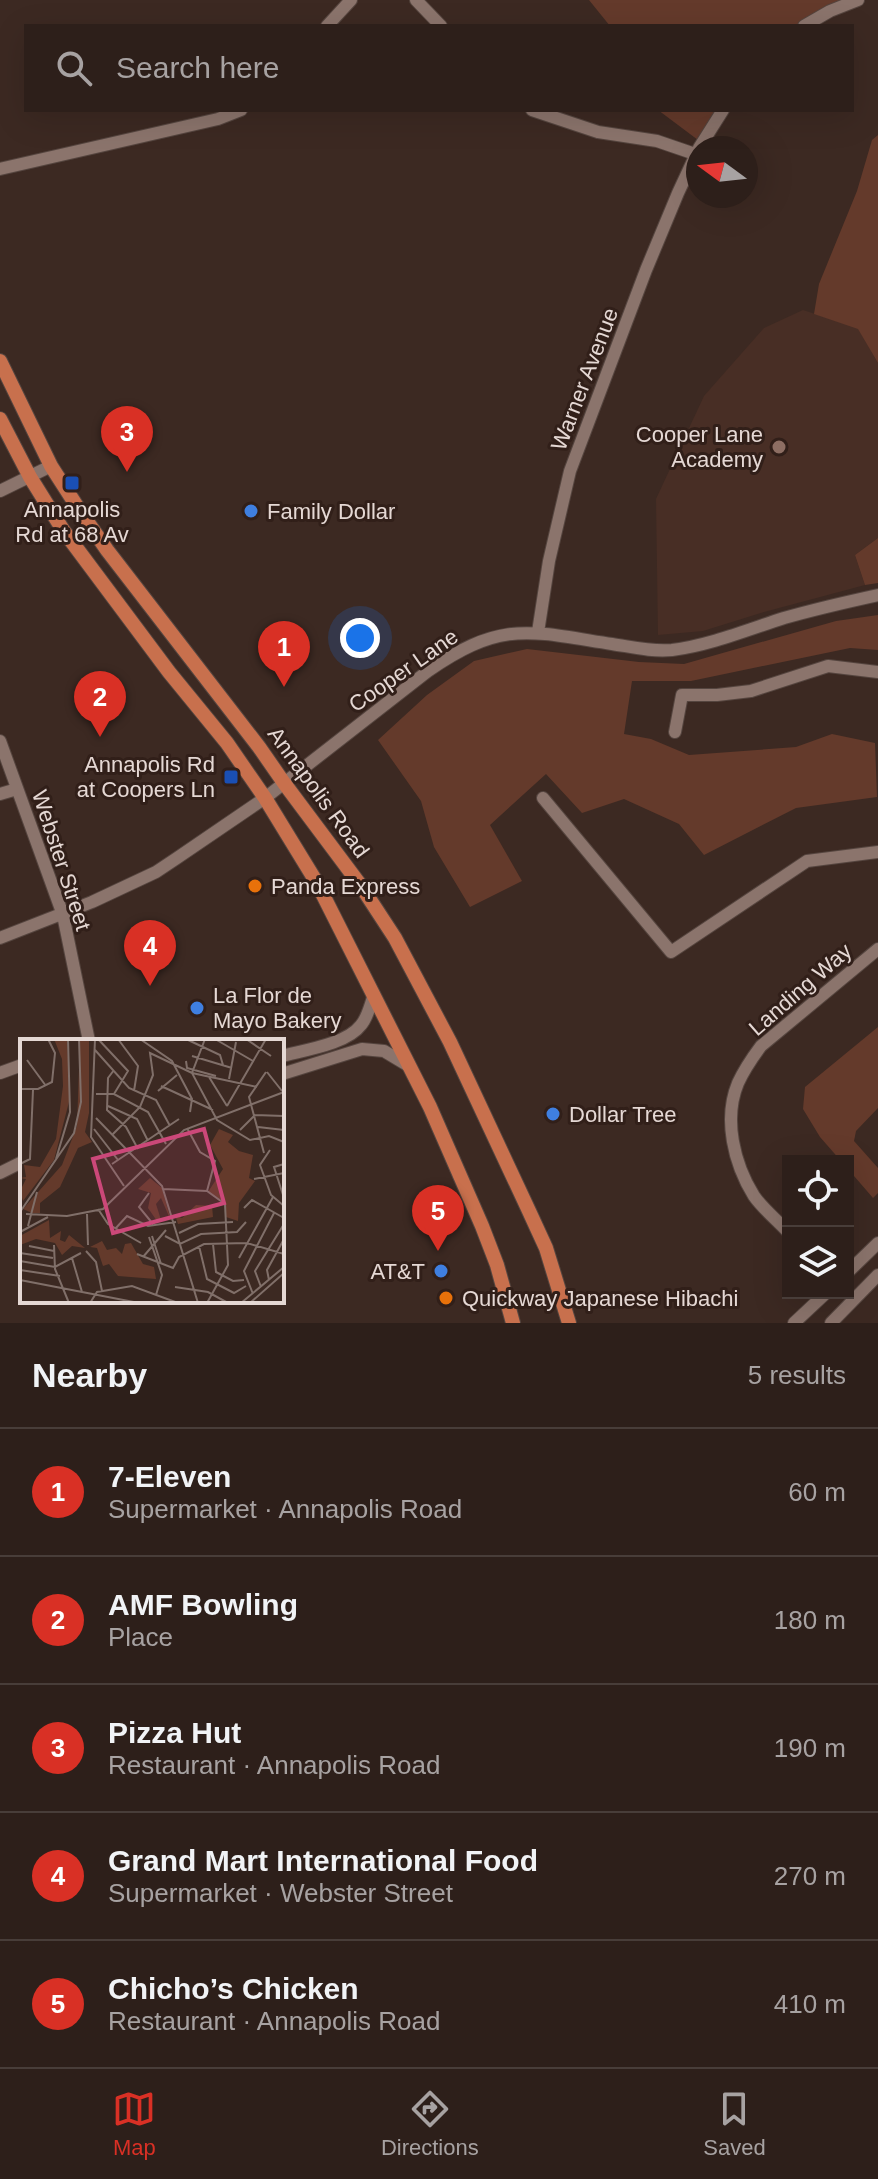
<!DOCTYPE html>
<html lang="en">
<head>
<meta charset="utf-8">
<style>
  body { margin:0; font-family:Arial,sans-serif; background:#392c27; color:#f1f3f6 }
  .controls { position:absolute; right:24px; bottom:24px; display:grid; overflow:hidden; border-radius:0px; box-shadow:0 8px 32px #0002 }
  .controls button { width:72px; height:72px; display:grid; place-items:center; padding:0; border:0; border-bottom:2px solid #483d39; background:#2d1f1a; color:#f1f3f6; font:40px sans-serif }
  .compass { position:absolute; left:686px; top:136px; width:72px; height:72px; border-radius:50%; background:#2d1f1a; box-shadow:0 8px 32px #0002; rotate:285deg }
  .you { position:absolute; left:360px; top:638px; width:28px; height:28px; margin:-20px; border:6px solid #fff; border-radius:50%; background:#1a73e8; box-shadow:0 0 0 12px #1a73e833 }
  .badge { display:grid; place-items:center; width:52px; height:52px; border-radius:50%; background:#d93025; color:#fff; font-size:26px; font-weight:700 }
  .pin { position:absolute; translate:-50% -66px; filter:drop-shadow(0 2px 4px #0008) }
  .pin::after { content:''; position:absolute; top:42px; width:28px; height:24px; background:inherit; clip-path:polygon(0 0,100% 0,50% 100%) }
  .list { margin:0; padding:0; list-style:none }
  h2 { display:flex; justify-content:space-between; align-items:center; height:104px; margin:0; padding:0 32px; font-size:34px }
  h2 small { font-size:26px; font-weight:400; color:#a7a2a2 }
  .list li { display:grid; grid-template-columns:52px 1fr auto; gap:24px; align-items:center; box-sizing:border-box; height:128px; padding:0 32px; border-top:2px solid #483d39 }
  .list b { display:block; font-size:30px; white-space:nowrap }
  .list p { margin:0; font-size:26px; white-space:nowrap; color:#a7a2a2 }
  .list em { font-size:26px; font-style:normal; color:#a7a2a2 }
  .icon { flex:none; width:44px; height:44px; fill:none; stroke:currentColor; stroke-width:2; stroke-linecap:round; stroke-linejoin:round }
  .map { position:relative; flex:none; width:878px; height:1323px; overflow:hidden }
  .search { position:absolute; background:#2d1f1a; box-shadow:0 8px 32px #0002; left:24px; right:24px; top:24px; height:88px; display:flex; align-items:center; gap:20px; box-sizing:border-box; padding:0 28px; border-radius:0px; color:#a7a2a2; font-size:30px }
  .sheet { height:744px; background:#2d1f1a }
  nav { display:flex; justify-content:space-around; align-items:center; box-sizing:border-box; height:112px; border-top:2px solid #483d39; background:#2d1f1a; font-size:22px; color:#a7a2a2 }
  nav a { display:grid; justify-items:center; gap:4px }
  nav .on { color:#d93025 }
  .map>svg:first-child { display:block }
  .built { fill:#482e25 }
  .green { fill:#643a2b }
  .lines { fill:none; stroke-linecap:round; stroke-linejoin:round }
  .minor-casing { stroke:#55453f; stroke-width:14 }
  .major-casing { stroke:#55453f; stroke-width:16 }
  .minor { stroke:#8b746c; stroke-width:12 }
  .major { stroke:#c8704d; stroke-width:14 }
  .education-dot { fill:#8d6e63; stroke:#311f19; stroke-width:3 }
  .transit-dot { fill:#1a4fb4; stroke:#311f19; stroke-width:3 }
  .shop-dot { fill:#3f7fe0; stroke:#311f19; stroke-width:3 }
  .food-dot { fill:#e8710a; stroke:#311f19; stroke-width:3 }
  .labels { text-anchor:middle; stroke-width:6; stroke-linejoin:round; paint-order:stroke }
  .street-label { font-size:22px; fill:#e5d8d4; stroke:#311f19 }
  .poi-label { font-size:22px; fill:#e5d8d4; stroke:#311f19; text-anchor:start }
  .inset-road { fill:none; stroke:#806f69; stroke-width:2 }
  .view { fill:#cb4879; fill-opacity:0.15; stroke:#cb4879; stroke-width:4 }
  .inset-edge { fill:none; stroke:#e5d8d4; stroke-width:4 }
</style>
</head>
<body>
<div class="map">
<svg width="878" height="1323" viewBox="0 0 878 1323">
  <rect width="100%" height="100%" fill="#3c2922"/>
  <path class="built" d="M803 310 858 328 878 363V538L855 555 865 585 764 612 703 631 658 635 656 499 704 396 764 328Z"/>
  <path class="green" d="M589 0H858L804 26H610Z
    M658 110H724L702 143Z
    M878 135V363L858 329 814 314 819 284 857 191 872 140Z
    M878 538V583L865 585 855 555Z
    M878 615V650L850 648 691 681H632L624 734 651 739 689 755 796 747 832 734 875 743 877 797 796 808 704 855 679 824 624 799 582 813 546 774 490 825 522 881 470 907 434 847 421 801 378 740 427 695 474 661 527 649 639 662 684 664 836 621Z
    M878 1027V1108L856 1131 854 1141 878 1168V1193L873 1198 848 1169V1161H841L820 1137 803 1109 805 1087Z"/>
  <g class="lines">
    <defs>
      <path id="minor" d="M416 0 441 26
        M327 26 351 0
        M804 26 830 11 858 0
        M532 110 598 132 657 141 695 154
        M699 148 723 110
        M0 169 218 119 241 110
        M0 491 51 466
        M538 632 549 561 570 471 646 270 678 193 698 150
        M675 732 682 695H717L751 691 828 666 878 672
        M0 741 63 915 89 1041
        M0 794 17 789
        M543 798 671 952 807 861 878 852
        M0 938 92 902 156 872 177 858 265 798 428 671C502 620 528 631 612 644 632 647 652 652 672 650 710 645 747 630 784 618 815 609 846 602 878 595
        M282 1056C305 1050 347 1044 361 1025 368 1017 370 1005 374 995
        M0 1073 22 1065
        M282 1074 362 1049 384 1051 409 1066
        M0 1173 22 1162
        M788 1232C777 1220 763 1209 754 1196 734 1164 723 1119 738 1083 744 1070 752 1058 761 1046L878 949
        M848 1272 878 1243
        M794 1323 826 1293
        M831 1323 878 1275"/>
      <path id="major" d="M0 361 51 466 80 511 107 550 259 747 284 783 361 886 395 938 450 1042 529 1211 546 1248 569 1323
        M0 419 30 477 63 530 169 672 227 743 265 798 317 883 430 1107 482 1226 497 1265 513 1323"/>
    </defs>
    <use href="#minor" class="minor-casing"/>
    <use href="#major" class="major-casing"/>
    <use href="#minor" class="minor"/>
    <use href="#major" class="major"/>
  </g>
  <circle class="education-dot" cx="779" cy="447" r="8"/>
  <g class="transit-dot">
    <rect x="64" y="475" width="16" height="16" rx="4"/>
    <rect x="223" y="769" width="16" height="16" rx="4"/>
  </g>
  <g class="shop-dot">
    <circle cx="251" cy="511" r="8"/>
    <circle cx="197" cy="1008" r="8"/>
    <circle cx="553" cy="1114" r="8"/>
    <circle cx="441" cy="1271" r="8"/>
  </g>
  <g class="food-dot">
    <circle cx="255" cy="886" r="8"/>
    <circle cx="446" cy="1298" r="8"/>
  </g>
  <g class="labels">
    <g class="street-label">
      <text transform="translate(584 379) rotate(-69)" y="8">Warner Avenue</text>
      <text transform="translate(403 670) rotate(-35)" y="8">Cooper Lane</text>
      <text transform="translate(319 792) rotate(54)" y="8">Annapolis Road</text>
      <text transform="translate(62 860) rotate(72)" y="8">Webster Street</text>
      <text transform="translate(800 989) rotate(-41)" y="8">Landing Way</text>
    </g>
    <g class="poi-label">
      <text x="763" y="442" text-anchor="end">Cooper Lane<tspan x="763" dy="25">Academy</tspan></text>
      <text x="72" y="517" text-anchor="middle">Annapolis<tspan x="72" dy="25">Rd at 68 Av</tspan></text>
      <text x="267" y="519">Family Dollar</text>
      <text x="215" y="772" text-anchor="end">Annapolis Rd<tspan x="215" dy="25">at Coopers Ln</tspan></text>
      <text x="271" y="894">Panda Express</text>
      <text x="213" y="1003">La Flor de<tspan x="213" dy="25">Mayo Bakery</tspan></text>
      <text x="569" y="1122">Dollar Tree</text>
      <text x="425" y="1279" text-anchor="end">AT&amp;T</text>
      <text x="462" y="1306">Quickway Japanese Hibachi</text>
    </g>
  </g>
  <g transform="translate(20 1039)">
    <rect width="264" height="264" fill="#3c2922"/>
    <path d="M34 0H47L50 59 34 121 3 162 0 152 6 140 0 139 6 138 4 126 20 128 36 100 43 47 42 20ZM60 0H69V74L65 93 72 103 58 109 40 148 20 164V174H12L3 170 42 126 57 87ZM199 90 213 96 208 103 219 112 233 116 229 139 235 142 219 164 218 182 206 178 204 163 188 153 203 130 190 106ZM130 139 142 149 151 182 141 159 136 165 141 181 137 182 128 169 131 154 118 150ZM176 166 192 167 193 178 158 185 155 176 162 179ZM29 181 30 199 41 192 40 201 45 203 49 196 65 209 52 207 42 216 35 204 16 200 0 206V197ZM82 202 87 211 96 209 102 215 105 205 111 204 123 225 134 228 136 240 98 237 89 225 83 227 77 209 70 208Z" fill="#643a2b"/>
    <path class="inset-road" d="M75 0 71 98 104 147M78 0 108 32 94 55M98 0 118 27 114 52M120 0 152 22 172 60 170 73M166 0 200 16 203 26M185 0 172 34 197 81 230 101 249 97 264 103M195 0 233 22M226 0 251 17M75 11 109 49 136 61 150 87M172 17 212 29M7 21 26 47M166 22 167 29 196 37M94 31 88 39 87 71 106 88 118 110M247 33 262 52M189 38 207 67M209 40 216 3M141 47 193 71M0 50H18L32 43 35 14 28 0M138 52 157 36M76 55H94L128 73 146 105M88 67 117 80 128 102M207 67 246 0M76 79 142 147 178 264M238 88 264 91M167 89 180 113 195 122 187 152M74 90 98 121M220 91 235 76 264 77M93 95 120 68 133 36 130 14 172 34 237 48M250 111 240 126 251 156 264 167M244 114 229 58 246 33M36 120 50 73 48 0M0 125 10 120 13 51M92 125 159 80M264 125 254 128 264 159M234 140 264 134M143 150 187 152 205 165 208 226 187 264M129 154 119 168 133 185M224 169 232 161 264 179M78 170 88 185 121 204M0 173 54 94 61 63 59 0M6 175 47 177 83 170 164 91 264 53M67 175 68 206M8 187 17 153M95 190 107 177 128 187 156 183M0 193 28 178M159 194 178 185 213 183M132 197 141 225M145 197 160 205 181 195 217 193 226 183M129 198 142 236 136 256M193 205 196 233 213 242 224 241M34 206 35 230 49 264M9 207 34 212M179 207 187 240 214 254 226 247M66 212 76 223 82 252M0 214 33 219M117 215 153 229 159 218 184 205 227 204 264 215M123 218 146 191M52 219 62 253M219 219 253 158M0 222 35 228 61 214M0 231 40 237M0 241 119 264M249 241 247 231 264 200M155 248 188 253 208 264M241 248 235 232 264 185M233 255 224 232 254 174M70 264 77 253 112 247 158 264M221 264 264 228M230 264 264 234"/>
    <path class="view" d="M184 90 204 164 93 194 73 120Z"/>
    <rect width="264" height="264" class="inset-edge"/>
  </g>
</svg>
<div class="controls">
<button><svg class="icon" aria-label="locate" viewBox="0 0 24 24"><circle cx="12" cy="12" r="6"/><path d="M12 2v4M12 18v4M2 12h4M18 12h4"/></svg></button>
<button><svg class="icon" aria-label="layers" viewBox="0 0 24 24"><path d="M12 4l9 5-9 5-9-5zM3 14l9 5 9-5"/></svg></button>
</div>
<svg class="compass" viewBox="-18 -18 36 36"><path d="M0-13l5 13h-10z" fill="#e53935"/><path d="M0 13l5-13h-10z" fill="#a7a2a2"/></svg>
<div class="you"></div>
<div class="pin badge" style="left:284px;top:687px">1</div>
<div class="pin badge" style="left:100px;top:737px">2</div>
<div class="pin badge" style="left:127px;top:472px">3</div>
<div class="pin badge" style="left:150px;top:986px">4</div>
<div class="pin badge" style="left:438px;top:1251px">5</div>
<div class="search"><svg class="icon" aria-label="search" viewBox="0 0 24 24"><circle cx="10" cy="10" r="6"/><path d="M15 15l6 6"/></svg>Search here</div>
</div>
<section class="sheet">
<h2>Nearby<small>5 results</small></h2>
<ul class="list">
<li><span class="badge">1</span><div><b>7-Eleven</b><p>Supermarket · Annapolis Road</p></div><em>60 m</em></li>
<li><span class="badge">2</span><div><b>AMF Bowling</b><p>Place</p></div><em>180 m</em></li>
<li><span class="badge">3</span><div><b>Pizza Hut</b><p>Restaurant · Annapolis Road</p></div><em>190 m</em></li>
<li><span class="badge">4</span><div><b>Grand Mart International Food</b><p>Supermarket · Webster Street</p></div><em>270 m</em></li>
<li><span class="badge">5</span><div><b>Chicho’s Chicken</b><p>Restaurant · Annapolis Road</p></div><em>410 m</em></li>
</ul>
</section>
<nav>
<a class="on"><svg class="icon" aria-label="map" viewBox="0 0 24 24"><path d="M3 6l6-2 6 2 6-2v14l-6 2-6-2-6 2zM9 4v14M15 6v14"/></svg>Map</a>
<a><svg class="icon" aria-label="directions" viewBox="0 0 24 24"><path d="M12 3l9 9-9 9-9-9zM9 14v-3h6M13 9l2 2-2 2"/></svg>Directions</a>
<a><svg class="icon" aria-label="saved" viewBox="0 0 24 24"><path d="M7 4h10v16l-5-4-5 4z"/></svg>Saved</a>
</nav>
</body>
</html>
